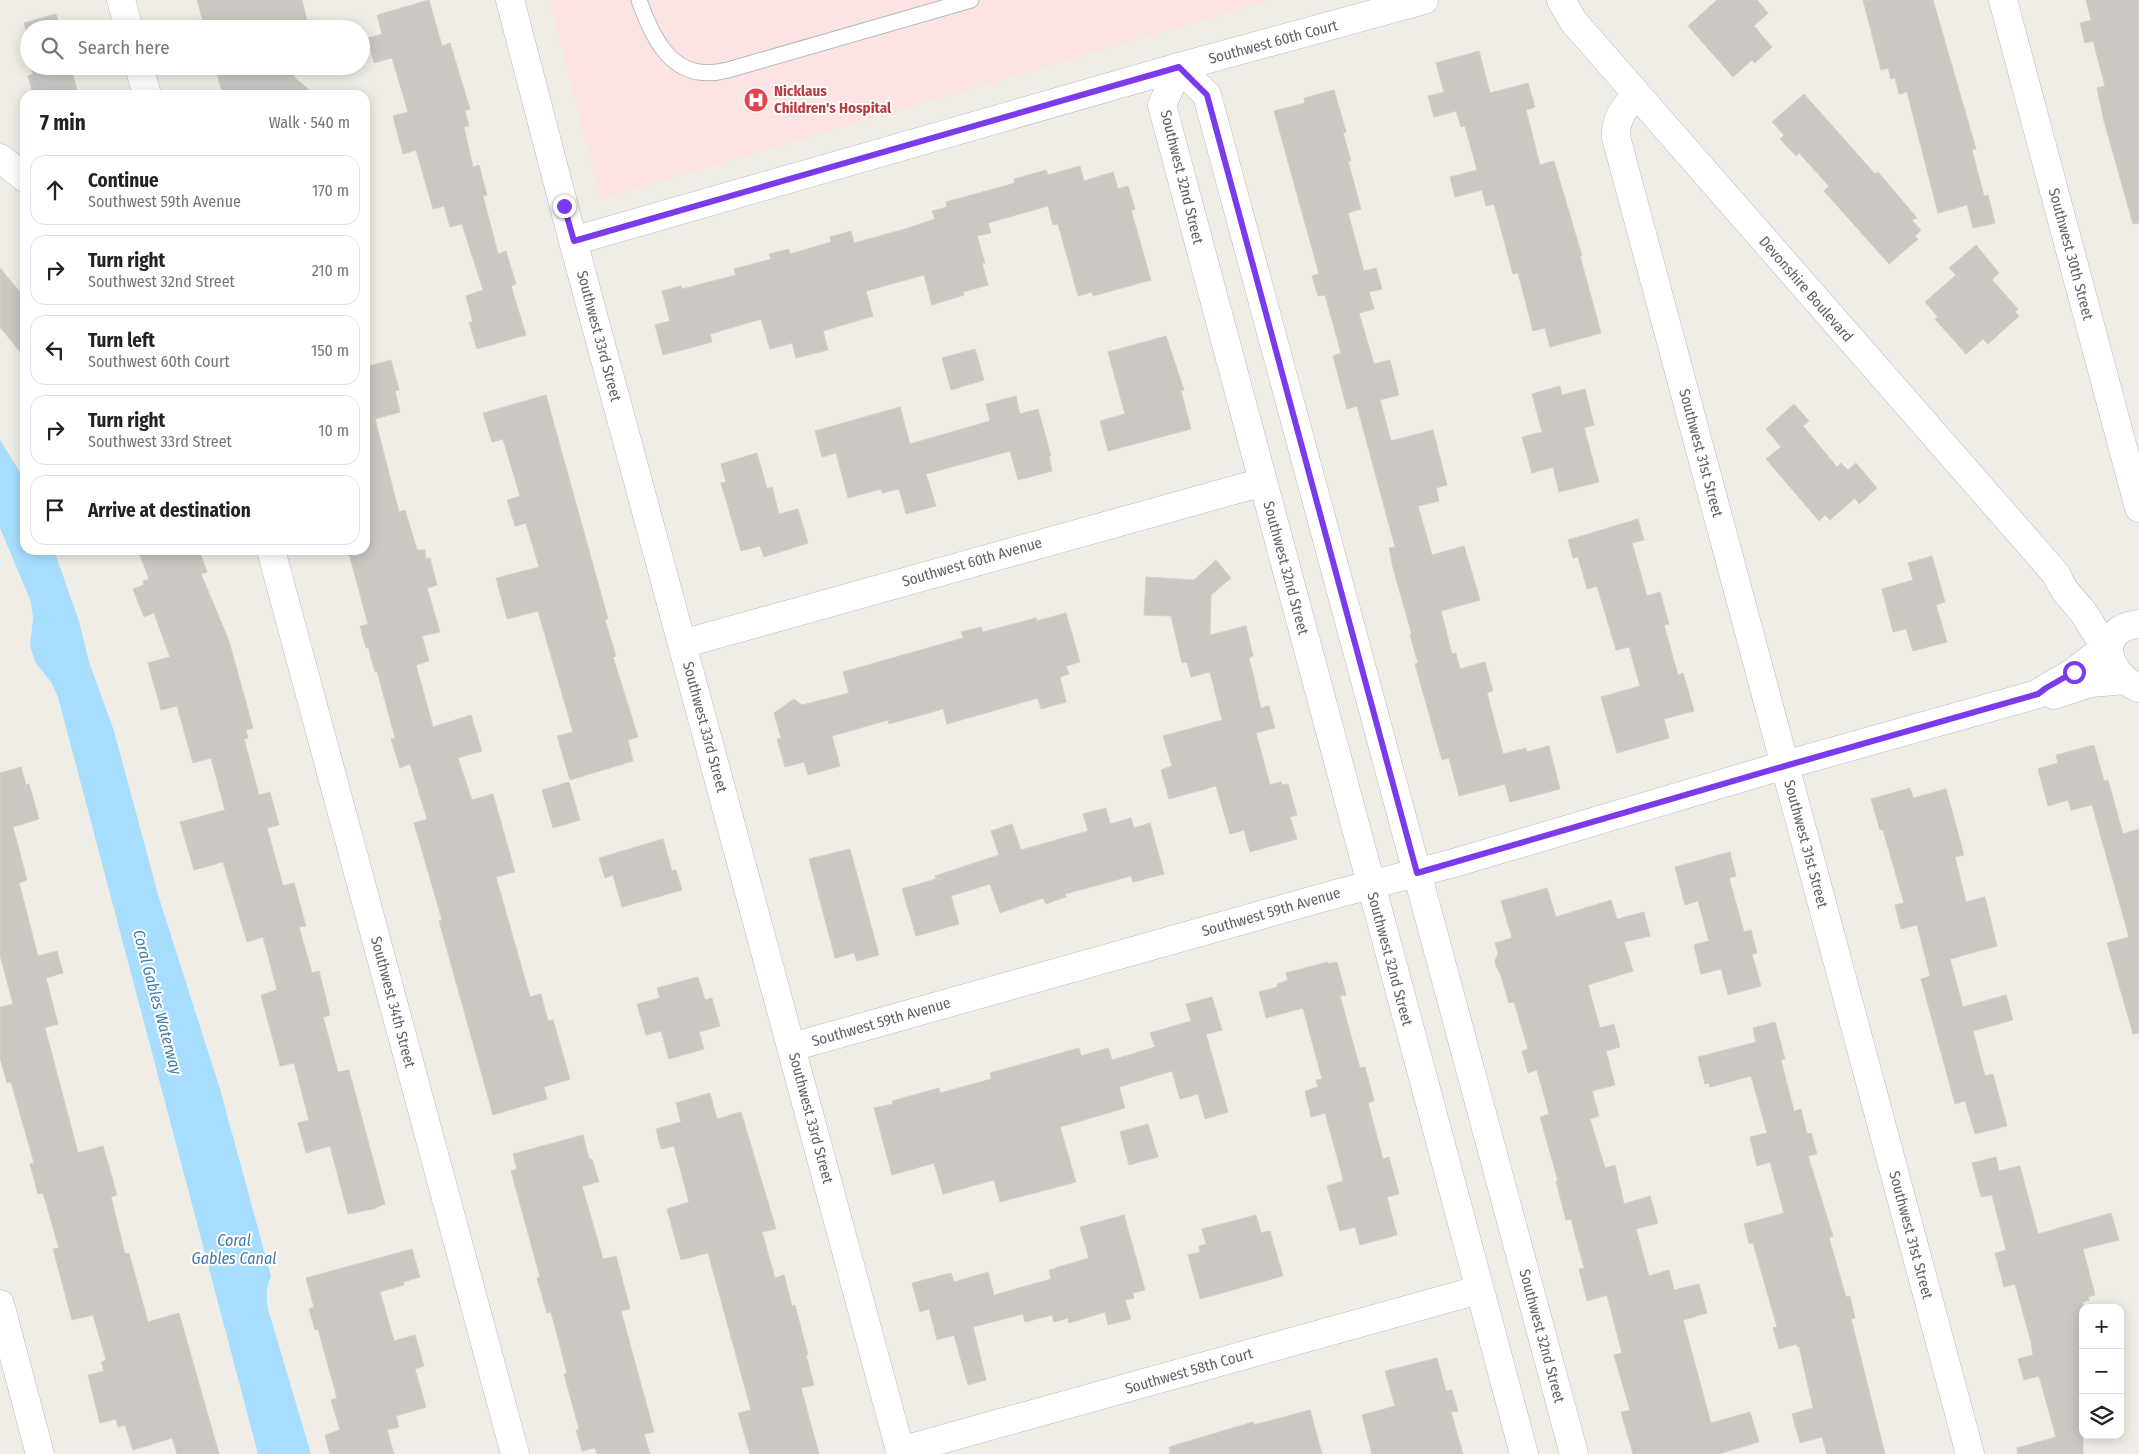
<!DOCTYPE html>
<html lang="en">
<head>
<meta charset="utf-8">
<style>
  body { margin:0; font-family:"Fira Sans Condensed",sans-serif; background:#f2f2f2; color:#222 }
  .controls { position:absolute; right:15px; bottom:15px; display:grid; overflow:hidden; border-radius:10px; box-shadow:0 2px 12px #0003 }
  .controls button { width:45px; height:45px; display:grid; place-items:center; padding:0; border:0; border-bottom:1px solid #e0e0e0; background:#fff; color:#222; font:25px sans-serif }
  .stop { position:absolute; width:15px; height:15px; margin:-11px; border:4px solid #7c3aed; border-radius:50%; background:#fff }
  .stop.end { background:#7c3aed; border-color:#fff; box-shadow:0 1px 5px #0008 }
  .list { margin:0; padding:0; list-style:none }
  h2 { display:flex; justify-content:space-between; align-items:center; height:65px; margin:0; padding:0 20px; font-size:21px }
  h2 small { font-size:16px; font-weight:400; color:#767676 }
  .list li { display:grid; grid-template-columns:32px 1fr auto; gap:15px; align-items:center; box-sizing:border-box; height:70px; margin:0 10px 10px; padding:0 10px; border:1px solid #e0e0e0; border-radius:15px }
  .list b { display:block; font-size:19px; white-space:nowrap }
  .list p { margin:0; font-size:16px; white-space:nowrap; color:#767676 }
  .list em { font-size:16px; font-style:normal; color:#767676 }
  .icon { flex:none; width:28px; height:28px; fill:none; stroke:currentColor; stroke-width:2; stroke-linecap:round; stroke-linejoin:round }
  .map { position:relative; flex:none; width:2139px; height:1454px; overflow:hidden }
  .search { position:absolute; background:#fff; box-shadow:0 2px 12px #0003; left:20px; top:20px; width:350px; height:55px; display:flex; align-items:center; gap:12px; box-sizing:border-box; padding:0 18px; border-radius:28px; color:#767676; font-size:19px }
  .panel { position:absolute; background:#fff; box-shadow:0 2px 12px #0003; left:20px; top:90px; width:350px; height:465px; border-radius:15px }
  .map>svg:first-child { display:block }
  .medical { fill:#fce4e3 }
  .water { fill:#a7deff }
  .building { fill:#cbc8c3; stroke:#d5cfc4 }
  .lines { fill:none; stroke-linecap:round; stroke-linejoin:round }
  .service-casing { stroke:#b6b9bd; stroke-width:17 }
  .minor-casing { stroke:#b6b9bd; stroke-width:29 }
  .tertiary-casing { stroke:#b6b9bd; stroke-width:29 }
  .service { stroke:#fff; stroke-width:15 }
  .minor { stroke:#fff; stroke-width:28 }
  .tertiary { stroke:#fff; stroke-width:28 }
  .route { stroke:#7c3aed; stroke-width:6 }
  .labels { text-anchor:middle; stroke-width:4; stroke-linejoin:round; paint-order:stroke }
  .street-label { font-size:15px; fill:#5d6267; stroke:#fff }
  .health-label { font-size:15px; font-weight:bold; fill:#be3a42; stroke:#fff; text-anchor:start }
  .water-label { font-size:16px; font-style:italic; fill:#3e7aab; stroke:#fff }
</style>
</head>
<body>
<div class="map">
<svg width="2139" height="1454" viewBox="0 0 2139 1454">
  <rect width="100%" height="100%" fill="#f0ede6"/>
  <path class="medical" d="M549 0H1271L601 199Z"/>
  <path class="water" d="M0 440 25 480V550H54L79 621 89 662 114 731 159 898 220 1089 271 1276C266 1288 266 1296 268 1309L311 1454H258L58 697 51 682 35 662 30 646 33 618 31 602 0 528Z"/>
  <path class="building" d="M197 0H302L309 29H205Z
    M429 0 442 46 450 43 470 109 465 111 469 126 464 127 473 167 479 165 487 195 483 196 498 254 506 251 516 284 511 286 526 335 477 349 469 322H473L466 296 483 290 462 224 450 227 444 206 433 209 416 150 403 154 393 116 408 112 392 58 374 63 368 38 382 34 377 15Z
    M1717 0H1757L1768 13 1754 26 1772 47 1755 63 1752 60 1733 77 1688 26Z
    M1863 0H1933L1976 149 1972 150 1984 196 1988 195 1995 223 1973 228 1967 205 1938 213 1907 92 1899 94 1895 78 1891 79 1888 68 1881 70Z
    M2086 0H2139V223L2133 224 2104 121 2097 88 2105 86 2093 41 2085 43 2080 23 2091 20Z
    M56 14 60 29H29V41L24 23Z
    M1479 51 1490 93 1528 83 1535 107 1526 110 1540 165 1554 161 1582 256H1580L1601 333 1550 347 1545 328 1533 331 1518 273 1513 274 1494 204 1486 206 1482 190 1455 197 1450 177 1477 170 1465 126 1461 127 1456 111 1434 117 1428 96 1444 92 1436 63Z
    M30 66H71L78 95H33L28 76 33 74Z
    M215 66H291L294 77 315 95H227L226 91 222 92Z
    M1334 90 1346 132 1343 133 1351 161H1348L1361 209 1348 213 1364 271 1376 268 1382 289 1369 292 1374 309 1359 313 1374 364 1390 360 1399 395 1380 400 1391 441 1433 430 1447 485 1436 488 1439 501 1418 506 1432 555 1464 546 1480 600 1441 611 1452 654 1456 653 1460 669 1485 662 1493 691 1487 693 1503 754 1526 748 1527 752 1549 746 1560 789 1510 802 1505 784 1459 796 1449 758 1442 760 1415 664 1418 663 1410 635H1412L1393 568 1389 548 1395 547 1357 406 1347 409 1333 356 1341 353 1325 295 1318 296 1312 276 1319 274 1274 111 1305 103 1304 98Z
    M1804 94 1875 174 1878 172 1917 218 1912 220 1921 230 1915 236 1918 239 1889 264 1824 191 1829 186 1799 153 1796 156 1780 139 1784 135 1772 122Z
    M1080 166 1084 181 1113 172 1118 189 1128 186 1135 209 1131 210 1151 280 1093 296 1092 292 1078 296 1058 224 1053 225 1048 206 988 223 991 233 977 236 985 263H982L988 285 963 292 964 295 932 305 924 275 866 291 873 316 823 331 828 350 796 358 792 343 770 349 761 319 710 334 712 342 663 355 655 325 670 321 662 291 681 286 682 289 736 275 734 269 771 259 769 254 789 249 790 254 831 242 830 237 851 231 854 243 905 229 935 219 932 211 947 207 946 202 1015 183 1014 179 1046 170 1048 175Z
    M1976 245 1999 273 1992 280 2018 309 2015 312 2019 316 1988 344 1983 339 1966 354 1935 319 1938 317 1925 302 1956 275 1949 268Z
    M0 268 25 298V358L0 327Z
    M1166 336 1184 390 1181 391 1191 429 1108 451 1100 421 1125 414 1108 352Z
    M975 349 984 380 951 390 942 358Z
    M391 360 399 390 395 391 400 412 375 419 399 512 405 510 417 550H425L426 559 430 558 437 585 427 588 440 632 422 636 429 661 416 665 433 727 471 715 482 751 458 758 472 800 493 794 515 872 496 877 530 997 541 994 548 1021 553 1020 570 1079 544 1087 547 1099 493 1115 439 921 442 920 414 823 427 819 410 764 400 768 391 739 395 738 377 671 375 672 368 647 366 648 360 626 368 624 348 550H365V367Z
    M1560 386 1562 395 1585 389 1594 425 1584 428 1599 482 1559 492 1553 467 1532 473 1522 437 1542 432 1532 394Z
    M546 395 608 619 605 620 616 656 613 657 638 737 628 740 633 761 570 780 557 736 573 732 538 611 507 619 496 578 539 567 526 523 515 526 507 500 520 496 503 439 492 442 483 413Z
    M1016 396 1020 414 1038 409 1051 456H1049L1052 471 1018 480 1010 451 926 474 936 506 906 514 899 489 882 493 881 489 848 498 836 453 822 457 815 431 900 407 910 444 990 421 986 404Z
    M1794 404 1809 421 1803 426 1837 467 1841 463 1848 470 1856 463 1877 488 1859 504 1855 498 1830 520 1825 515 1819 521 1766 459 1781 447 1766 429Z
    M757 453 767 489 772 487 779 514 798 509 808 543 764 557 760 546 741 551 721 483 726 482 721 464Z
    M1638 519 1644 540 1632 543 1647 596 1660 592 1669 624 1664 625 1678 675 1683 673 1694 711 1664 719 1669 738 1617 753 1601 697 1640 686 1629 647 1616 650 1597 586 1587 589 1578 557 1573 558 1568 540Z
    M138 550H199L207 572 201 574 229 641 253 728 246 730 248 738 244 739 259 795 270 792 279 825 267 828 283 886 294 883 306 926 299 927 312 973 319 971 330 1015 323 1017 338 1072 349 1070 385 1204 373 1209 348 1214 330 1146 306 1153 298 1123 309 1120 294 1063 280 1066 261 995 277 990 263 937 247 942 223 862 194 870 180 822 225 810 211 758 193 763 177 706 161 710 148 663 170 657 154 613 144 617 133 589 144 585 143 581 149 579Z
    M1932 556 1945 602 1936 605 1947 642 1913 651 1906 629 1893 632 1882 589 1913 580 1908 563Z
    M1216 560 1231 578 1211 595 1210 635 1246 626 1253 656 1249 658 1261 708 1269 706 1275 728 1256 733 1270 785 1281 782 1282 785 1288 784 1297 815 1290 817 1297 839 1250 852 1244 830 1230 834 1216 786 1169 799 1161 770 1172 766 1163 736 1222 720 1210 672 1191 677 1187 662 1182 663 1171 616 1144 615 1146 577 1194 580Z
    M1066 613 1080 662 1066 666 1069 674 1060 677 1066 702 1041 709 1038 698 947 724 943 709 889 724 888 720 832 736 840 766 808 775 804 762 785 767 777 739 781 738 774 713 794 699 802 705 849 693 843 672 963 638 961 632 981 627 983 632 1036 618 1037 621Z
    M2094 745 2104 781 2108 780 2123 834 2139 829V1033L2133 1034 2107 943 2129 937 2092 805 2071 810 2068 800 2048 806 2038 769 2058 763 2056 755Z
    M21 767 26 785 29 784 39 819 13 827 27 880 19 883 38 956 57 951 63 973 46 978 58 1024 45 1028 78 1153 103 1146 117 1195 111 1197 125 1254 129 1253 148 1322 179 1313 219 1454H177L172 1438 133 1450 125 1425 118 1427 116 1419 100 1423 88 1375 104 1371 101 1362 106 1360 93 1315 72 1320 53 1249 59 1248 43 1193 38 1194 30 1164 34 1163 11 1082 7 1083 0 1058V1007L13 1004 0 955V773Z
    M569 782 580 820 553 828 542 790Z
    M1910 788 1913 798 1946 789 1964 855 1955 857 1966 902 1985 897 1997 946 1950 959 1963 1007 2006 995 2013 1020 1973 1031 1985 1076 1993 1074 2007 1126 1975 1134 1965 1101 1955 1104 1921 979 1930 976 1917 925 1901 929 1895 905 1904 903 1883 830H1880L1871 799Z
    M1106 808 1110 824 1131 818 1134 828 1150 823 1164 874 1133 882 1131 876 1065 894 1066 897 1046 904 1043 898 1000 913 990 884 951 896 959 924 916 936 902 889 936 879 935 876 999 855 991 831 1012 824 1021 850 1088 831 1083 814Z
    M663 839 672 871 676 870 682 890 622 907 613 875 605 878 599 858Z
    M850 849 879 955 857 961 854 953 835 958 809 859Z
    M1730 852 1736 876 1729 878 1744 932 1751 930 1757 953 1752 954 1761 986 1728 995 1721 969 1701 974 1694 945 1709 941 1698 901 1685 905 1675 867Z
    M1547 888 1556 917 1611 900 1617 919 1644 912 1650 936 1624 942 1633 971 1588 985 1600 1028 1614 1024 1620 1047 1606 1051 1615 1085 1592 1091 1599 1116 1590 1119 1605 1168 1615 1165 1624 1204 1650 1196 1658 1223 1636 1229 1649 1276 1669 1270 1674 1290 1699 1284 1707 1313 1683 1320 1711 1423 1750 1412 1759 1442 1718 1454H1633L1621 1412 1630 1410 1614 1355 1622 1353 1607 1295 1587 1301 1579 1269 1584 1268 1571 1219 1566 1220 1556 1181H1558L1540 1117 1549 1114 1537 1070 1528 1073 1522 1051 1528 1049 1514 1002 1509 1003 1500 973 1496 966 1495 961 1498 953 1495 943 1512 938 1501 901Z
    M1328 962V964L1337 962 1346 995 1340 996 1360 1068 1365 1067 1374 1101 1368 1103 1383 1159 1389 1157 1399 1194 1387 1197 1397 1235 1360 1245 1355 1227 1340 1231 1327 1186 1343 1181 1341 1171 1325 1113 1311 1117 1305 1091 1318 1087 1316 1080 1322 1079 1303 1008 1266 1018 1259 992 1277 987V984L1288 980 1286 973Z
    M698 977 705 1000 712 998 720 1026 699 1032 704 1049 669 1059 661 1031 646 1035 637 1004 660 998 657 988Z
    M1212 997 1222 1030 1206 1034 1228 1112 1205 1119 1198 1094 1180 1099 1172 1071 1119 1087 1125 1108 1060 1127 1076 1182 1000 1202 994 1180 943 1194 934 1163 892 1175 874 1108 893 1104 892 1101 939 1088 940 1093 991 1079 990 1073 1079 1048 1081 1056 1108 1048 1112 1060 1155 1047 1150 1033 1191 1021 1186 1004Z
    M1775 1022 1785 1059 1781 1060 1794 1111 1801 1109 1807 1134 1811 1133 1817 1154 1808 1156 1833 1236 1829 1238 1846 1297 1850 1296 1855 1318 1851 1319 1885 1454H1827L1822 1437 1800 1443 1792 1414 1813 1408 1799 1346 1797 1347V1344L1779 1349 1773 1328 1777 1327 1753 1243H1749L1744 1224 1784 1213 1770 1162 1757 1166 1750 1137 1767 1133 1751 1076 1710 1087 1709 1083 1705 1084 1698 1057 1756 1042 1753 1028Z
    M710 1093 717 1119 741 1112 776 1229 762 1232 775 1278 784 1275 792 1306 795 1305 808 1355H806L814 1385 801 1388 819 1454H750L738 1413 751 1410 708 1253 681 1260 667 1209 689 1202 674 1146 661 1149 656 1129 681 1122 676 1103Z
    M1148 1124 1158 1157 1129 1165 1120 1132Z
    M583 1135 589 1159H592L599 1182 582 1186 603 1259 616 1256 630 1309 621 1311 654 1432 644 1434 650 1454H597L595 1448 582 1451 576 1430 579 1429 564 1374 567 1373 551 1312 547 1313 537 1278 540 1277 511 1171 517 1169 513 1154Z
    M1996 1157 1999 1171 2020 1166 2038 1234 2111 1213 2119 1240 2083 1249 2095 1295 2088 1297 2089 1300 2083 1302V1454H2018L2017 1448 2056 1437 2039 1376 2024 1380 2018 1359 2033 1355 2031 1342 2015 1284 2004 1287 1995 1253 2006 1250 1992 1195 1981 1197 1972 1163Z
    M1124 1215 1145 1290 1133 1293 1134 1298 1125 1300 1131 1319 1108 1325 1105 1312 1069 1323 1068 1318 1054 1322 1052 1315 1025 1322 1023 1314 973 1327 986 1380 968 1385 954 1335 937 1340 929 1309 920 1312 912 1283 951 1273 954 1282 988 1272 994 1295 1051 1279 1049 1270 1089 1258 1080 1227Z
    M1256 1215 1261 1233 1270 1231 1283 1276 1200 1299 1188 1255 1200 1252 1199 1246 1206 1244 1202 1229Z
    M412 1249 420 1277 403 1282 404 1285 380 1292 394 1341 415 1335 424 1366 415 1369 426 1407 396 1416 399 1427 387 1430 394 1454H330L325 1435 340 1430 331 1400 337 1398 318 1329 315 1330 309 1309 314 1307 306 1278Z
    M1437 1358 1446 1391 1452 1390 1458 1411 1451 1412 1463 1454H1372L1362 1415 1395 1406 1385 1371Z
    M1310 1410 1322 1454H1170L1169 1447 1253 1422 1254 1425Z"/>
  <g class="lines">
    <defs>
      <path id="service" d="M639 0C654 43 675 84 728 70L971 0"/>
      <path id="minor" d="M121 0 129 29
        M2003 0 2139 508
        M139 66 147 95
        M1636 95C1624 109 1615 118 1616 137L1970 1454
        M0 158 25 178
        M573 241 901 1454
        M271 550 515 1454
        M682 644 1263 482
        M2054 695 2091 683 2125 680
        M792 1047 1332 895 1454 863 1785 765 2038 694C2048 685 2061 681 2072 673 2086 664 2092 654 2109 649
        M0 1304 40 1454
        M900 1451 1478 1290
        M1524 1454 1162 105 1179 67 1207 95 1574 1454"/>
      <path id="tertiary" d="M510 0 573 241 1179 67 1424 0
        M1561 0 1573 21 2056 574C2064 593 2071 597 2083 612 2093 626 2095 636 2109 646
        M2139 624C2093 629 2106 674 2139 688"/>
    </defs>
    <use href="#service" class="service-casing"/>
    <use href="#minor" class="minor-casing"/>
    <use href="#tertiary" class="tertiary-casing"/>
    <use href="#service" class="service"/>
    <use href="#minor" class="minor"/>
    <use href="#tertiary" class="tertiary"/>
  </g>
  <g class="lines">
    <path class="route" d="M564 206 574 241 1179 67 1207 95 1417 873 1785 766 2038 694 2046 688 2074 672"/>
  </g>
  <defs>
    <symbol id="hospital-disc" viewBox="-11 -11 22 22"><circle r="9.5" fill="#e0444e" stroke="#fff"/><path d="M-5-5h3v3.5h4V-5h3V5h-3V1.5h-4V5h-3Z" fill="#fff"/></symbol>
  </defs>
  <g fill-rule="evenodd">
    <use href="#hospital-disc" x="742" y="86" width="28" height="28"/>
  </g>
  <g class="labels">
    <g class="street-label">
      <text transform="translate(1273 42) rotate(-15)" y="5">Southwest 60th Court</text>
      <text transform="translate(1182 177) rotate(76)" y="5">Southwest 32nd Street</text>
      <text transform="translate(2071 254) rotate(75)" y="5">Southwest 30th Street</text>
      <text transform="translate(1806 289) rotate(49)" y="5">Devonshire Boulevard</text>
      <text transform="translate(599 336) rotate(75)" y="5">Southwest 33rd Street</text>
      <text transform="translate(1701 453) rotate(75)" y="5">Southwest 31st Street</text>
      <text transform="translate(972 562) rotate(-16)" y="5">Southwest 60th Avenue</text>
      <text transform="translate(1286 568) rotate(75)" y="5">Southwest 32nd Street</text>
      <text transform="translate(705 727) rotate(75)" y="5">Southwest 33rd Street</text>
      <text transform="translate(1806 844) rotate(75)" y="5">Southwest 31st Street</text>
      <text transform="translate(1271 912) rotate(-16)" y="5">Southwest 59th Avenue</text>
      <text transform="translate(1390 959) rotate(75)" y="5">Southwest 32nd Street</text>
      <text transform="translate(393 1002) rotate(75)" y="5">Southwest 34th Street</text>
      <text transform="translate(881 1022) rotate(-16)" y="5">Southwest 59th Avenue</text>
      <text transform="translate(811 1118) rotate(75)" y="5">Southwest 33rd Street</text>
      <text transform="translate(1911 1235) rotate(75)" y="5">Southwest 31st Street</text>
      <text transform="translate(1542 1336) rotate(75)" y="5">Southwest 32nd Street</text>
      <text transform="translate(1189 1371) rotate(-16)" y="5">Southwest 58th Court</text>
    </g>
    <g class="health-label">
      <text x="774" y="96">Nicklaus<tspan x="774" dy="17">Children's Hospital</tspan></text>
    </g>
    <g class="water-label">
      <text transform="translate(158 1002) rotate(75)" y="6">Coral Gables Waterway</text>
      <text x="234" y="1246">Coral<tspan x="234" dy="18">Gables Canal</tspan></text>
    </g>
  </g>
</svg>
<div class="controls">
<button>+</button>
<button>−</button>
<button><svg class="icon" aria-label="layers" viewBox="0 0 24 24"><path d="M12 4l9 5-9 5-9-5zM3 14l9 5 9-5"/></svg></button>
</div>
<div class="stop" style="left:2074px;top:672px"></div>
<div class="stop end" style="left:564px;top:206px"></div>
<div class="search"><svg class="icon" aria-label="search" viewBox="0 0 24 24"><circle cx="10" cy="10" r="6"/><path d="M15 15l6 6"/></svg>Search here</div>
<section class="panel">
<h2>7 min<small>Walk · 540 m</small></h2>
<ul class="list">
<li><svg class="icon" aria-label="ahead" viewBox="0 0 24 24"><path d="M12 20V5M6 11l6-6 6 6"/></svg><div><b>Continue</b><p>Southwest 59th Avenue</p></div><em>170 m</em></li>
<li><svg class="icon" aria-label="right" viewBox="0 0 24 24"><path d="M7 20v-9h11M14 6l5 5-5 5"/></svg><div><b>Turn right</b><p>Southwest 32nd Street</p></div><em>210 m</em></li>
<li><svg class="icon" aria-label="left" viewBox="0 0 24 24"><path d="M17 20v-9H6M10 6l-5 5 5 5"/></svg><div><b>Turn left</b><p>Southwest 60th Court</p></div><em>150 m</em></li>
<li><svg class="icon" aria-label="right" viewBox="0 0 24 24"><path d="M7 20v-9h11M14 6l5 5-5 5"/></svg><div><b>Turn right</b><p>Southwest 33rd Street</p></div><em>10 m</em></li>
<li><svg class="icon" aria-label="arrive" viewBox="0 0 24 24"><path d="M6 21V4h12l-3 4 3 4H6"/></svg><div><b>Arrive at destination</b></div></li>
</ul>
</section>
</div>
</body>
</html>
